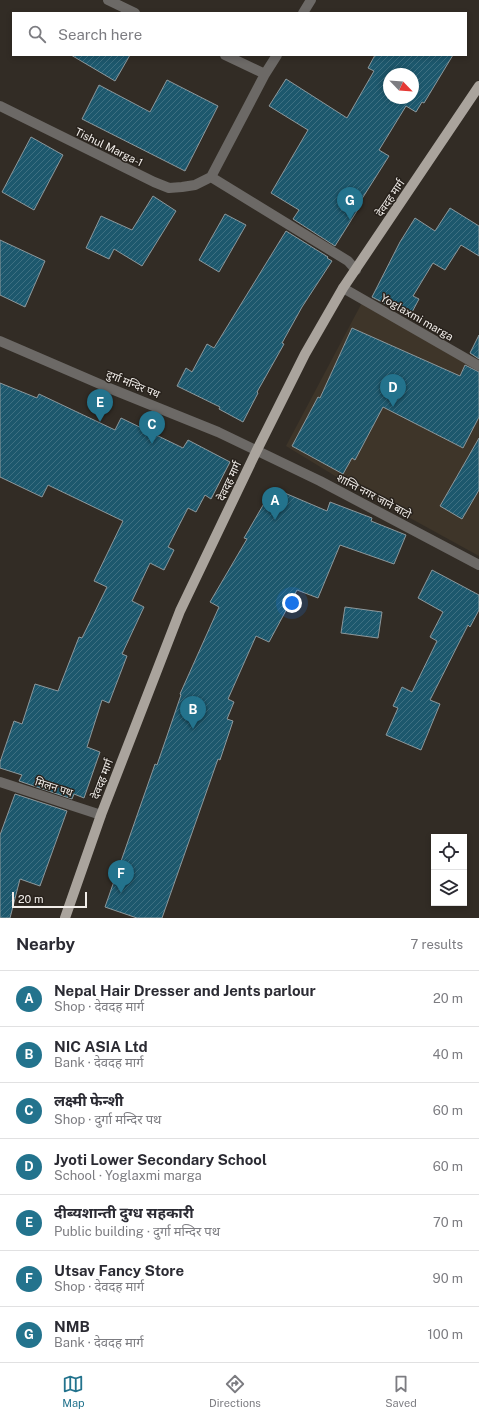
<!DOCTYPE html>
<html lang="en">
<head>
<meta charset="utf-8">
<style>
  body { margin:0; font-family:"Public Sans","Noto Sans Devanagari",sans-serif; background:#f2f2f3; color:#2b2b33 }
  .controls { position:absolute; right:12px; bottom:12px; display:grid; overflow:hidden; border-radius:0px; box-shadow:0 2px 6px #0003 }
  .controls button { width:36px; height:36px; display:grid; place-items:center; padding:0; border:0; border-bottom:1px solid #e1e1e2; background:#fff; color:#2b2b33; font:20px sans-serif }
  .compass { position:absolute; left:383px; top:68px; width:36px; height:36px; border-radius:50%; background:#fff; box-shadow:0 2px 6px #0003; rotate:115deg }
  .scale { position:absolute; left:12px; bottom:10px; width:75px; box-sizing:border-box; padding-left:4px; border:2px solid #f1ede9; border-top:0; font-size:11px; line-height:14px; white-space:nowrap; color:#f1ede9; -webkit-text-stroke:3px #28221c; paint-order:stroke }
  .you { position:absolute; left:292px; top:603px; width:14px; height:14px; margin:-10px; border:3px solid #fff; border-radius:50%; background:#1a73e8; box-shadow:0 0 0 6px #1a73e833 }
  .badge { display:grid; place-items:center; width:26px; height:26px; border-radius:50%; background:#23738d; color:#fff; font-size:13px; font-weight:700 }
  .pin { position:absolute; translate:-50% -33px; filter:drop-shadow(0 1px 2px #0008) }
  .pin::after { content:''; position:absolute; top:21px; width:14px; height:12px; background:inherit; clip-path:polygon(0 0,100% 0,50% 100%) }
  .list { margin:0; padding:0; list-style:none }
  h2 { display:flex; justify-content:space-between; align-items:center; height:52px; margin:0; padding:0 16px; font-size:17px }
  h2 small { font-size:13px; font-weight:400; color:#7c7c81 }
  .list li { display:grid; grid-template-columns:26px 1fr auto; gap:12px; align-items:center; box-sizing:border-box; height:56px; padding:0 16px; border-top:1px solid #e1e1e2 }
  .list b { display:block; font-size:15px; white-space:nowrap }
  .list p { margin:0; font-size:13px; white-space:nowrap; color:#7c7c81 }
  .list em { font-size:13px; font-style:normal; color:#7c7c81 }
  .icon { flex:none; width:22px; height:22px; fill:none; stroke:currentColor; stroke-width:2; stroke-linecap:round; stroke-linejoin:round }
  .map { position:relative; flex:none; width:479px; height:918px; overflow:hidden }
  .search { position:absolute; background:#fff; box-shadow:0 2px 6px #0003; left:12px; right:12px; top:12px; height:44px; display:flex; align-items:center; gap:10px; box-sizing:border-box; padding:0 14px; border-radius:0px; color:#7c7c81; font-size:15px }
  .sheet { height:444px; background:#fff }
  nav { display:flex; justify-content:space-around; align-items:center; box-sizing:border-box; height:56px; border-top:1px solid #e1e1e2; background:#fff; font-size:11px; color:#7c7c81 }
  nav a { display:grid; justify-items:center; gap:2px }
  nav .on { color:#23738d }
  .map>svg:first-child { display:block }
  .built { fill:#3e3529 }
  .building { fill:url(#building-hatch); stroke:#8d989c; fill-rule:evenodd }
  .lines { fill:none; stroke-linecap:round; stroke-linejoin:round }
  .minor { stroke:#6c6966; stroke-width:10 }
  .primary { stroke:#aaa49d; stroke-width:10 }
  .labels { text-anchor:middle; stroke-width:3; stroke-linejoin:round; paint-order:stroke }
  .street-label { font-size:11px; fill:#f1ede9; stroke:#28221c }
</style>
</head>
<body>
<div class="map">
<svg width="479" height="918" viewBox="0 0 479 918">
  <defs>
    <pattern id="building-hatch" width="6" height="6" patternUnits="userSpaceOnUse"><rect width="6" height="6" fill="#1d586d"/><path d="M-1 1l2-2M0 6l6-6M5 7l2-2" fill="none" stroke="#3e7082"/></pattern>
  </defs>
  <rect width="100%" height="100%" fill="#322c25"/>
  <path class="built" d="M365 297 479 367V556L350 485 286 446Z"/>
  <path class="building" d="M71 55H130L115 81Z
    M375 55H453L424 103 422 102 416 112 406 106 379 150 389 156 358 205 360 206 335 246 293 219 299 210 271 193 308 130 269 106 286 79 347 118 374 71 368 68ZM389 74H413V98H389Z
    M167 80 218 106 185 171 82 119 99 85 150 112Z
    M31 137 63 155 34 210 2 192Z
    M153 196 176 211 142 266 114 249 109 259 86 248 101 216 132 230Z
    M450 208 479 226V256L461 245 445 270 433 263 413 296 419 299 410 316 372 297 400 242 415 218 435 231Z
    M225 214 246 225 219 272 199 260Z
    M286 231 328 257 327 258 332 261 302 307 282 343 284 344 257 392 258 393 243 422 219 409 220 407 177 386 186 368 192 372 207 344 214 348Z
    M0 240 45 261 25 307 0 295Z
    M352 328 460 376 465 365 479 372V417L463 448 383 407 355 460 352 458 343 474 292 446 318 397 320 398Z
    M479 335V359L470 353Z
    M0 383 37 398 39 394 115 430 121 418 183 448 188 440 230 462 211 499 205 495 196 512 188 508 168 547 174 550 164 570 150 563 132 601 144 607 122 654 127 656 109 703 102 700 87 747 100 752 84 798 74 794 72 799 19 781 22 775 0 768V762L14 721 22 724 35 684 58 691 79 637 82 638 107 587 94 581 123 521 48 485 42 497 0 477Z
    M479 438V490L462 519 440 506Z
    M273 488 327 511 330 502 372 518 371 521 406 535 394 564 340 545 318 598 297 590 269 642 256 636 228 699 234 702 227 719 233 721 220 760 218 759 162 918H137L105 907 155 764 157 765 181 695 180 694 219 607 210 602 247 539 244 538Z
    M432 570 479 595V610L470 627 468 625 430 700 440 704 421 750 386 735 398 708 393 706 402 687 412 692 437 641 430 637 443 612 418 598Z
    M345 607 382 612 378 638 341 633Z
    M15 794 67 811 40 886 20 879 10 918H0V835Z"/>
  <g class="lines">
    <path class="minor" d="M108 0 135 13
      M303 13 311 0
      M225 55 265 74
      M277 55 265 74 211 177 348 261 356 270
      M0 106 154 182 169 188 182 187 195 185 211 177
      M343 288 479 366
      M0 341 109 388 218 432 320 481 479 565
      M0 782 101 815"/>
    <path class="primary" d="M65 918 101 815 180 611 257 450 305 354 343 288 479 86"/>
  </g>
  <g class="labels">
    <g class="street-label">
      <text transform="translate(109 147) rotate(26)" y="4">Tishul Marga-1</text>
      <text transform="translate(390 198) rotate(-56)" y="4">देवदह मार्ग</text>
      <text transform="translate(417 317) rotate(30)" y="4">Yoglaxmi marga</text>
      <text transform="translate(133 384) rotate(22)" y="4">दुर्गा मन्दिर पथ</text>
      <text transform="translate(229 481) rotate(-65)" y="4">देवदह मार्ग</text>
      <text transform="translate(374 496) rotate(28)" y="4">शान्ति नगर जाने बाटो</text>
      <text transform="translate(102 779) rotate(-69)" y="4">देवदह मार्ग</text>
      <text transform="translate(54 787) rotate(18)" y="4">मिलन पथ</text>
    </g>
  </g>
</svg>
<div class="controls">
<button><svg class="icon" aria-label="locate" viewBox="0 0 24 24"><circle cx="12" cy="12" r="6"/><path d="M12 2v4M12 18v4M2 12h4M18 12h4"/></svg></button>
<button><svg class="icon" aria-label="layers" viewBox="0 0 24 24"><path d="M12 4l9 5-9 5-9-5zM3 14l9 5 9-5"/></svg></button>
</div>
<svg class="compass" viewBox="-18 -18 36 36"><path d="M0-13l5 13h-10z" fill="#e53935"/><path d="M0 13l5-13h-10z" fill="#7c7c81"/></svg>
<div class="scale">20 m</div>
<div class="you"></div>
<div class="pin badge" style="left:275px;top:520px">A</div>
<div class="pin badge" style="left:193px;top:729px">B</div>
<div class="pin badge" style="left:152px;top:444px">C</div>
<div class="pin badge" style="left:393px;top:407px">D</div>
<div class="pin badge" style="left:100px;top:422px">E</div>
<div class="pin badge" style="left:121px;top:893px">F</div>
<div class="pin badge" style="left:350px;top:220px">G</div>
<div class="search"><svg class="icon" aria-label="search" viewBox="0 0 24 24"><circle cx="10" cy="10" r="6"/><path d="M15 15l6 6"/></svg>Search here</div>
</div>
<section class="sheet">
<h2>Nearby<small>7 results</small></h2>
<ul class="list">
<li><span class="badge">A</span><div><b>Nepal Hair Dresser and Jents parlour</b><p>Shop · देवदह मार्ग</p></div><em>20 m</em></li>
<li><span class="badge">B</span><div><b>NIC ASIA Ltd</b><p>Bank · देवदह मार्ग</p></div><em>40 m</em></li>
<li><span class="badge">C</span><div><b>लक्ष्मी फेन्शी</b><p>Shop · दुर्गा मन्दिर पथ</p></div><em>60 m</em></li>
<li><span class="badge">D</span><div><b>Jyoti Lower Secondary School</b><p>School · Yoglaxmi marga</p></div><em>60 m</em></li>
<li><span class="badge">E</span><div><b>दीब्यशान्ती दुग्ध सहकारी</b><p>Public building · दुर्गा मन्दिर पथ</p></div><em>70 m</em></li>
<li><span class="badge">F</span><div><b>Utsav Fancy Store</b><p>Shop · देवदह मार्ग</p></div><em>90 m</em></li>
<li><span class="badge">G</span><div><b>NMB</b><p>Bank · देवदह मार्ग</p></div><em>100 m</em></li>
</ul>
</section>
<nav>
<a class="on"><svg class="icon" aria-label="map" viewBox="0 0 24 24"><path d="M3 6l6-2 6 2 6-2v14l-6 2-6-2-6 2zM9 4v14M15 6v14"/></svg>Map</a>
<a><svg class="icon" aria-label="directions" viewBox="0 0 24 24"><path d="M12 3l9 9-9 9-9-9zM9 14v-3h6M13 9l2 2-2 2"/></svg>Directions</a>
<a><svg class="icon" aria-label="saved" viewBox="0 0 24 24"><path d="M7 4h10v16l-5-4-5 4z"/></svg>Saved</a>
</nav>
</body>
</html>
